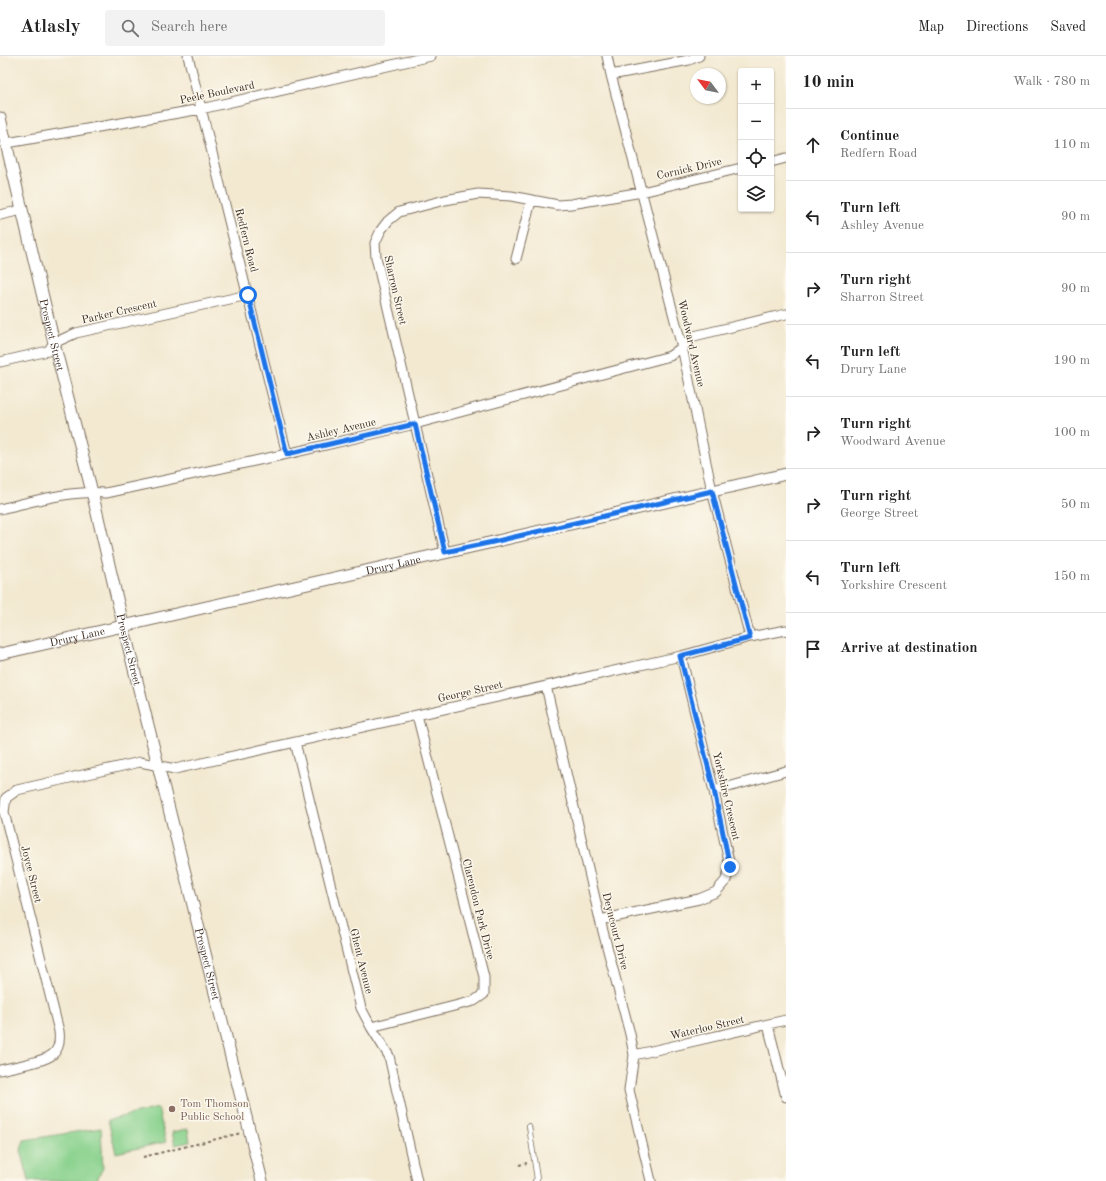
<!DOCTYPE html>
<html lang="en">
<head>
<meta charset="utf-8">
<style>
  body { margin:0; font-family:"Old Standard TT",serif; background:#f2f2f2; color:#222 }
  .controls { position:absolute; right:12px; top:12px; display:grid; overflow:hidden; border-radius:4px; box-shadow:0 1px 3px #0004 }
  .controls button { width:36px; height:36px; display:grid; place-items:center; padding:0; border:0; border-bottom:1px solid #e0e0e0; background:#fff; color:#222; font:20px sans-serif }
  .compass { position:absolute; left:690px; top:12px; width:36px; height:36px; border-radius:50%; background:#fff; box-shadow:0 1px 3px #0004; rotate:302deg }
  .stop { position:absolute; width:12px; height:12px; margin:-9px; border:3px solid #1a73e8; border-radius:50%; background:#fff }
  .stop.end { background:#1a73e8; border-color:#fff; box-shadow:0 1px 4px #0008 }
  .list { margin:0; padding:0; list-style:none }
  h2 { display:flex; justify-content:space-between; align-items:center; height:52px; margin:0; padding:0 16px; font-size:17px }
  h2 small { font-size:13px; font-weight:400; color:#767676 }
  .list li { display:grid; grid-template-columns:26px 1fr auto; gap:12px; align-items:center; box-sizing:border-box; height:72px; padding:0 16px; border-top:1px solid #e0e0e0 }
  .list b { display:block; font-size:15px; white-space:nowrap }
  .list p { margin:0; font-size:13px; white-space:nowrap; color:#767676 }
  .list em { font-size:13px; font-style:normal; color:#767676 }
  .icon { flex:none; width:22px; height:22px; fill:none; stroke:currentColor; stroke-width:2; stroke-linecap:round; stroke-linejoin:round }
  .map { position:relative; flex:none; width:786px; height:1125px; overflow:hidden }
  header { display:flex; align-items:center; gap:24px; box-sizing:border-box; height:56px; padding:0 20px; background:#fff; border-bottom:1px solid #e0e0e0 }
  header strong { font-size:19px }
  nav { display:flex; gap:22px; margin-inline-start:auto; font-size:14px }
  .search { width:280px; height:36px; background:#f2f2f2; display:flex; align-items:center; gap:10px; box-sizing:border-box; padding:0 14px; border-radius:4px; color:#767676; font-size:15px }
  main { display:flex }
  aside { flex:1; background:#fff }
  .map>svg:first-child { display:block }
  .green { fill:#8ad28e; stroke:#627e56 }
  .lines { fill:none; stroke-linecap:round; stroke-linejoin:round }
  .service-casing { stroke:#7b6d5d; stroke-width:6 }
  .minor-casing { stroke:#7b6d5d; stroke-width:11 }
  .tertiary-casing { stroke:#7b6d5d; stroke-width:13 }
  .path { stroke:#7b6d5d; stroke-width:2; stroke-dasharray:3 3; stroke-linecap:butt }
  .service { stroke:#fff; stroke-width:4.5 }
  .minor { stroke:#fff; stroke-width:9 }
  .tertiary { stroke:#fff; stroke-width:11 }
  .route { stroke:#1a73e8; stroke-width:5 }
  .education-dot { fill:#8d6e63; stroke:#fbf7ec; stroke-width:1.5 }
  .labels { text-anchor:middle; stroke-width:3; stroke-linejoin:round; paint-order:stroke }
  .street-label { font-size:11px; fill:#3b2a1e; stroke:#fbf7ec }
  .education-label { font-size:11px; fill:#785e54; stroke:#fbf7ec; text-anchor:start }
</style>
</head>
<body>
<header>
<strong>Atlasly</strong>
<div class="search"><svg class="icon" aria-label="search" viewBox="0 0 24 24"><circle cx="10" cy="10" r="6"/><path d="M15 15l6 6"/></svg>Search here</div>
<nav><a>Map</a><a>Directions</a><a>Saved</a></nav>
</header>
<main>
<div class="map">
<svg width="786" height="1125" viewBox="0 0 786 1125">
  <rect width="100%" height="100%" fill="#fbf7ec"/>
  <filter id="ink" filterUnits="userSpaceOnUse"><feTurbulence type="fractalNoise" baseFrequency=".025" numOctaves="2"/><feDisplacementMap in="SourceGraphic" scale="8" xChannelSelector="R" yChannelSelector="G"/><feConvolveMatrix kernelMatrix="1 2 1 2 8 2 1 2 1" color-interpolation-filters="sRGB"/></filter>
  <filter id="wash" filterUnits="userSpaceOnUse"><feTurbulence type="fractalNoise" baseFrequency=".012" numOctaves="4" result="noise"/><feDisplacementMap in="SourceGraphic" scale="16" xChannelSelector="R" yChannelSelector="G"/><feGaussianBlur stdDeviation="0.9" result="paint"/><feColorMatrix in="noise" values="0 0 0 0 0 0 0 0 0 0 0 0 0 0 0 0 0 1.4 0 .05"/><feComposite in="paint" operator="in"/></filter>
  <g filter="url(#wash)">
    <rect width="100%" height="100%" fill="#f3e9d1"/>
    <path class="green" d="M158 1052 166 1086 116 1097 108 1064Z
      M101 1072 103 1112 96 1125H29L21 1094 24 1084Z
      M188 1073 190 1086 175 1089 172 1076Z"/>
  </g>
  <g filter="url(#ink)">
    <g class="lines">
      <defs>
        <path id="service" d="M529 1070 537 1123 535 1125"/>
        <path id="minor" d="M188 0 287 398
          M607 0 611 19 682 291 712 435 750 581
          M611 19 689 4 699 0
          M7 87 201 53 431 0
          M771 106 786 102
          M0 159 22 154
          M516 203 531 145
          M0 306 48 295 54 287 76 277 248 239
          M0 453C35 445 70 434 106 437L287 398 415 368 670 300 682 291 694 280 786 258
          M445 496 376 201 375 187 381 174 388 165 399 156 445 144 478 138 511 140 558 149 571 148 642 136 741 112
          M546 630 600 864 630 978 634 999 629 1034 651 1125
          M295 686 361 952 371 971 389 1000 417 1125
          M714 735 786 715
          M600 864 699 843 716 836 726 824 730 811 714 735 681 600
          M768 969 786 1041
          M371 971 474 945 484 938V921L417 659
          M634 999 786 964
          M0 1014C12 1011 45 1006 53 998 60 992 60 983 59 975L4 756 6 742 17 734 140 706 175 713 681 600 750 581 786 574"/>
        <g id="tertiary">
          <path id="s1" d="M0 62 54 287 92 436 126 581 262 1125"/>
          <path id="s2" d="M0 598 493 486 786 418"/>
        </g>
      </defs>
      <use href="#service" class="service-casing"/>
      <use href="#minor" class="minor-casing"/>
      <use href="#tertiary" class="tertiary-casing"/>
      <path class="path" d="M143 1101 241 1077
        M519 1109 527 1107"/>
      <use href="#service" class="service"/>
      <use href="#minor" class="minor"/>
      <use href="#tertiary" class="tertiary"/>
    </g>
  </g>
  <g class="lines" filter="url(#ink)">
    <path class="route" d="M248 239 287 398 415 368 445 496 493 486 712 435 750 582 680 600 714 734 730 811"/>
  </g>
  <circle class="education-dot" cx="172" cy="1053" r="4"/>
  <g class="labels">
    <g class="street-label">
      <text transform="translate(217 36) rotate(-12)" y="4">Peele Boulevard</text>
      <text transform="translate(689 112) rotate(-13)" y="4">Cornick Drive</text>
      <text transform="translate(247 184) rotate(76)" y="4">Redfern Road</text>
      <text transform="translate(396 234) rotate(77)" y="4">Sharron Street</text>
      <text transform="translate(119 255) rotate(-13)" y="4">Parker Crescent</text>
      <text dy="4" stroke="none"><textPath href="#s1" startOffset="223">Prospect Street</textPath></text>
      <text transform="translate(692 287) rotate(77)" y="4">Woodward Avenue</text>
      <text transform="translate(341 373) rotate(-13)" y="4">Ashley Avenue</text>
      <text dy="4" stroke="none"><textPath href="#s2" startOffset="403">Drury Lane</textPath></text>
      <text dy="4" stroke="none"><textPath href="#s2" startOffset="79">Drury Lane</textPath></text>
      <text dy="4" stroke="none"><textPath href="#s1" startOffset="547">Prospect Street</textPath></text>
      <text transform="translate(470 635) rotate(-13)" y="4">George Street</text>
      <text transform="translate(727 740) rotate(77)" y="4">Yorkshire Crescent</text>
      <text transform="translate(32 818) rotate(76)" y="4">Joyce Street</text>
      <text transform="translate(479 853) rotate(76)" y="4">Clarendon Park Drive</text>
      <text transform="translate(616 875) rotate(76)" y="4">Deyncourt Drive</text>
      <text transform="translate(362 905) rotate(76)" y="4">Ghent Avenue</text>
      <text dy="4" stroke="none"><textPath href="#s1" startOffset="871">Prospect Street</textPath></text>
      <text transform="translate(707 971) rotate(-13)" y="4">Waterloo Street</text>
    </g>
    <g class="education-label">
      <text x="180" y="1051">Tom Thomson<tspan x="180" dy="13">Public School</tspan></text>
    </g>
  </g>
</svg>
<div class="controls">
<button>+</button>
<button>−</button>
<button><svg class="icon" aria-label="locate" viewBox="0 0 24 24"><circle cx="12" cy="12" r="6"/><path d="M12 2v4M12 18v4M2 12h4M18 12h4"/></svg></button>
<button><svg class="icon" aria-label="layers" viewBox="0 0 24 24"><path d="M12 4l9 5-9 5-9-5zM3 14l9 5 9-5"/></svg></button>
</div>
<svg class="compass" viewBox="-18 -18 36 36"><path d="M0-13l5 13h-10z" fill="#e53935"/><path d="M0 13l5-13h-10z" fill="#767676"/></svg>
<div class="stop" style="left:248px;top:239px"></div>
<div class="stop end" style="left:730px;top:811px"></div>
</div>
<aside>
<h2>10 min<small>Walk · 780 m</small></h2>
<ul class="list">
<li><svg class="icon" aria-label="ahead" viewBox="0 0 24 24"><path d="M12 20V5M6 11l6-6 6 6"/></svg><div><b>Continue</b><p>Redfern Road</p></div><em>110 m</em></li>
<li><svg class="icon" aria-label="left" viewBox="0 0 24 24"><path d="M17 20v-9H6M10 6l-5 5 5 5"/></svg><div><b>Turn left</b><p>Ashley Avenue</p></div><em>90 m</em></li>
<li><svg class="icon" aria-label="right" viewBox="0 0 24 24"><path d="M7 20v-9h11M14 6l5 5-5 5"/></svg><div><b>Turn right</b><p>Sharron Street</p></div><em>90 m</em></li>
<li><svg class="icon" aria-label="left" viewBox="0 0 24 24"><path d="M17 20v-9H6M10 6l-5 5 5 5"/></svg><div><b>Turn left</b><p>Drury Lane</p></div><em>190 m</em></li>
<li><svg class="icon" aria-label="right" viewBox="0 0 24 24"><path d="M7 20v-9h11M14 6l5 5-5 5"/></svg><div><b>Turn right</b><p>Woodward Avenue</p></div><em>100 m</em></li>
<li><svg class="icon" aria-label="right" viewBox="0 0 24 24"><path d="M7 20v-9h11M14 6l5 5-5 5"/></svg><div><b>Turn right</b><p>George Street</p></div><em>50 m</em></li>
<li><svg class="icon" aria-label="left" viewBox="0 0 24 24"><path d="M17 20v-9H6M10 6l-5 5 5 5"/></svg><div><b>Turn left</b><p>Yorkshire Crescent</p></div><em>150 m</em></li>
<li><svg class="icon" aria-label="arrive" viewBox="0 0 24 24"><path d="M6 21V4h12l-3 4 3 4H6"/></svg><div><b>Arrive at destination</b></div></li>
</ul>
</aside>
</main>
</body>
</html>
